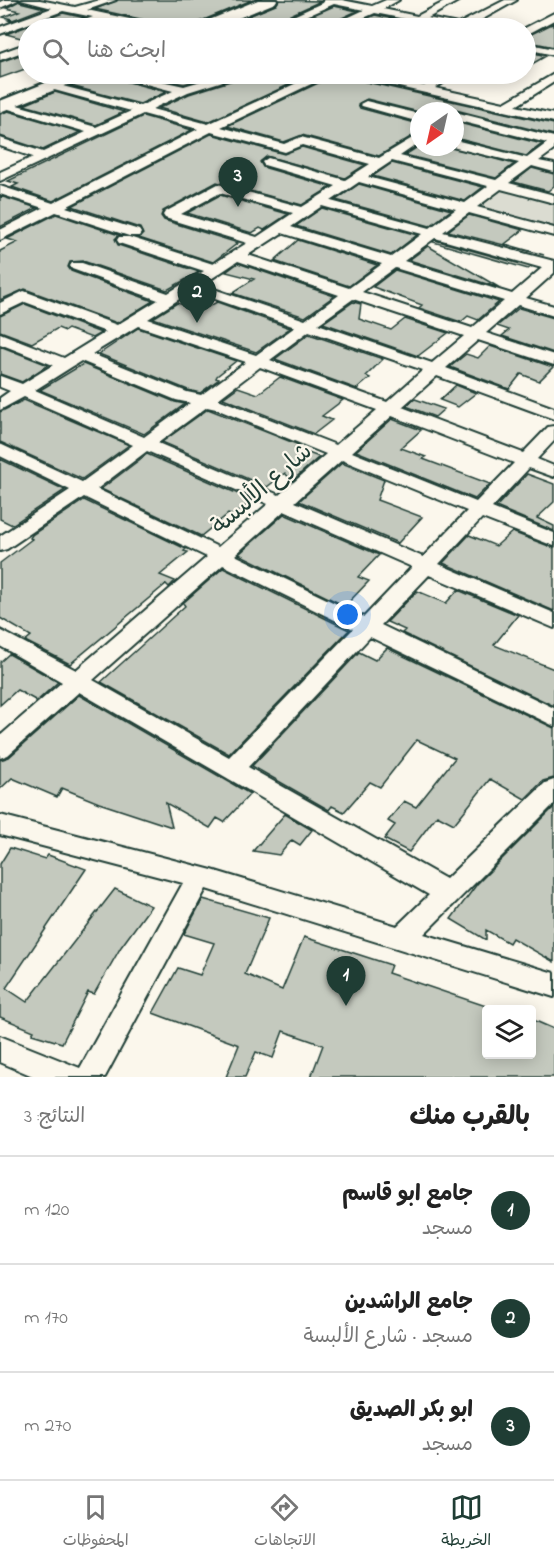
<!DOCTYPE html>
<html lang="ar">
<head>
<meta charset="utf-8">
<style>
  body { margin:0; font-family:"Indie Flower","Playpen Sans Arabic",sans-serif; background:#f6f6f6; color:#222; direction:rtl }
  .controls { position:absolute; right:18px; bottom:18px; display:grid; overflow:hidden; border-radius:6px; box-shadow:0 3px 15px #0003 }
  .controls button { width:54px; height:54px; display:grid; place-items:center; padding:0; border:0; border-bottom:2px solid #e0e0e0; background:#fff; color:#222; font:30px sans-serif }
  .compass { position:absolute; left:410px; top:102px; width:54px; height:54px; border-radius:50%; background:#fff; box-shadow:0 3px 15px #0003; rotate:214deg }
  .you { position:absolute; left:348px; top:615px; width:21px; height:21px; margin:-15px; border:4px solid #fff; border-radius:50%; background:#1a73e8; box-shadow:0 0 0 9px #1a73e833 }
  .badge { display:grid; place-items:center; width:39px; height:39px; border-radius:50%; background:#1f3d34; color:#fff; font-size:20px; font-weight:700 }
  .pin { position:absolute; translate:-50% -50px; filter:drop-shadow(0 2px 3px #0008) }
  .pin::after { content:''; position:absolute; top:32px; width:21px; height:18px; background:inherit; clip-path:polygon(0 0,100% 0,50% 100%) }
  .list { margin:0; padding:0; list-style:none }
  h2 { display:flex; justify-content:space-between; align-items:center; height:78px; margin:0; padding:0 24px; font-size:26px }
  h2 small { font-size:20px; font-weight:400; color:#767676 }
  .list li { display:grid; grid-template-columns:39px 1fr auto; gap:18px; align-items:center; box-sizing:border-box; height:108px; padding:0 24px; border-top:2px solid #e0e0e0 }
  .list b { display:block; font-size:22px; white-space:nowrap }
  .list p { margin:0; font-size:20px; white-space:nowrap; color:#767676 }
  .list em { font-size:20px; font-style:normal; color:#767676 }
  .icon { flex:none; width:33px; height:33px; fill:none; stroke:currentColor; stroke-width:2; stroke-linecap:round; stroke-linejoin:round }
  .map { position:relative; flex:none; width:554px; height:1077px; overflow:hidden; direction:ltr }
  .search { position:absolute; background:#fff; box-shadow:0 3px 15px #0003; left:18px; right:18px; top:18px; height:66px; display:flex; align-items:center; gap:15px; box-sizing:border-box; padding:0 21px; border-radius:33px; color:#767676; font-size:22px }
  .sheet { height:402px; background:#fff }
  nav { display:flex; justify-content:space-around; align-items:center; box-sizing:border-box; height:84px; border-top:2px solid #e0e0e0; background:#fff; font-size:16px; color:#767676 }
  nav a { display:grid; justify-items:center; gap:3px }
  nav .on { color:#1f3d34 }
  .map>svg:first-child { display:block }
  .green { fill:#dbdcd1; stroke:#7d8c82; stroke-width:1.5 }
  .building { fill:#c4c9be; stroke:#1f3d34; stroke-width:1.5 }
  .lines { fill:none; stroke-linecap:round; stroke-linejoin:round }
  .minor-casing { stroke:#1f3d34; stroke-width:4 }
  .secondary-casing { stroke:#1f3d34; stroke-width:5 }
  .minor { fill:#fbf7ec; fill-rule:evenodd }
  .secondary { fill:#fbf7ec; fill-rule:evenodd }
  .labels { text-anchor:middle; stroke-width:4.5; stroke-linejoin:round; paint-order:stroke }
  .street-label { font-size:24px; fill:#1f3d34; stroke:#fbf7ec }
</style>
</head>
<body>
<div class="map">
<svg width="554" height="1077" viewBox="0 0 554 1077">
  <rect width="100%" height="100%" fill="#fbf7ec"/>
  <filter id="ink" filterUnits="userSpaceOnUse"><feTurbulence type="fractalNoise" baseFrequency=".0167" numOctaves="2"/><feDisplacementMap in="SourceGraphic" scale="12" xChannelSelector="R" yChannelSelector="G"/><feConvolveMatrix kernelMatrix="1 2 1 2 8 2 1 2 1" color-interpolation-filters="sRGB"/></filter>
  <g filter="url(#ink)">
    <path class="green" d="M503 189 554 202V227L479 207Z"/>
    <path class="building" d="M118 0H252L196 23 193 28H165L158 23 95 9Z
      M279 0 321 1 266 26 265 28H219L276 5Z
      M19 1 20 2 44 8 10 21 8 20 12 19 3 17 19 11 6 8Z
      M334 6 357 11 329 24 327 28H283Z
      M63 13 85 18 68 24 66 28H28V40L6 34Z
      M375 15 407 22V28H345Z
      M106 22 120 23 142 28H81Z
      M554 23V47L525 41V37Z
      M525 51H526L546 56 525 68Z
      M28 52V68L0 78V62Z
      M99 74H111L114 78 166 92 140 104 71 86Z
      M138 74H219L184 84Z
      M242 74H312L208 122 159 108 189 94 240 78Z
      M331 74 554 124V135L456 110 419 112 367 99 358 104 360 108 419 124V132L379 156 302 135 284 142 227 126 329 78Z
      M55 92 124 112 96 125 24 105Z
      M8 111 80 132 43 150 0 136V114Z
      M143 116 192 130 53 201 12 187 18 184 8 181Z
      M455 122 542 144 526 156 455 138Z
      M211 134 284 154 302 147 365 165 345 178 267 156 260 162 263 167 331 187 302 205 217 182 163 211 161 216 164 220 238 243 213 262 139 238 143 234 140 228 72 206Z
      M419 146 450 147 514 164 496 178 405 155Z
      M392 163 483 187 465 201 373 176Z
      M532 168 554 174V186L548 191 514 182Z
      M359 184 451 210 430 226 336 200Z
      M220 195 288 214 264 230 260 228 252 233 187 213Z
      M0 196 37 208 0 227Z
      M322 208 417 235 391 255 296 226Z
      M56 214 119 235 115 239 118 245 199 272 167 290 83 261 70 262 68 267 71 271 153 301 117 323 25 289 0 300V251L18 242 7 239Z
      M469 215 523 230 505 244 544 255 448 231Z
      M298 240 377 265 349 286 274 261Z
      M435 240 531 267 528 269 433 242Z
      M428 246 500 288 409 260Z
      M238 263 334 296 305 317 232 293 254 279 226 272Z
      M395 270 499 302 478 320 468 316 461 322 419 308 422 305 373 287Z
      M217 302 290 328 256 352 153 318 177 303 202 310Z
      M353 302 361 304 359 319 391 330 405 319 448 333 418 356 323 323Z
      M25 304 101 333 92 338 68 329 65 331 58 328 32 343 0 331V316Z
      M519 308 554 318V353L502 336 509 330 497 326Z
      M138 328 236 361 217 376 216 378 219 379 200 393 188 390 99 354Z
      M309 334 383 359 366 376 370 378 357 389 275 359Z
      M0 346 48 365 22 382 0 374Z
      M490 346 553 367 539 381 521 374 509 389 450 367 466 354 478 358Z
      M83 364 175 402 185 404 144 434 40 390Z
      M280 377 343 400 322 416 332 420 314 434 223 398 238 387 258 394Z
      M456 385 476 393 458 407 440 400Z
      M415 399 444 409 435 417 406 406Z
      M24 400 129 445 82 479 0 442V412Z
      M208 409 299 445 295 448 319 457 292 481 285 473 267 487 162 442Z
      M392 419 421 430 401 448 426 457 423 459 490 484 475 499 356 451Z
      M147 454 252 500 233 516 228 514 201 536 101 489Z
      M0 459 65 490 12 525 0 519Z
      M342 463 384 480 377 500 422 517 398 543 299 501Z
      M527 474 554 484V502L537 518 554 526V531L496 507Z
      M84 500 186 549 184 551 188 552 160 575 175 581 169 587 166 584 70 664 25 641 31 636 0 618V563L32 539 30 538 32 535Z
      M284 514 379 555 358 577 369 581 345 606 239 554Z
      M512 532 554 548V611L443 563 469 535 496 546Z
      M223 568 349 630 229 754 101 682 185 606 183 603Z
      M458 590 518 615 494 645 554 669V706L402 633 405 630 387 622 417 591 446 603Z
      M387 648 554 728V778L543 781 525 799 490 779 454 824 437 815 409 852 384 839 395 825 388 821 404 801 416 807 455 758 417 740 380 787 370 782 344 812 332 806 329 810 252 766 359 652 375 660Z
      M9 654 58 682 37 701 17 690 0 705V662Z
      M79 695 250 794 224 822 217 818 210 828 166 803 172 827 99 803 62 788 57 797 12 778 0 789V760L9 757Z
      M554 807V962L512 938 509 943 486 930V940L451 919 477 884Z
      M285 814 312 830 300 845 292 840 279 855 253 851Z
      M10 848 45 859 48 855 86 869 6 988 27 1002 115 889 151 906 121 947 94 994 88 992 62 1043 32 1034 34 1031 0 1017V864Z
      M203 899 269 918 245 974 282 990 304 937 391 965 388 973 486 1006V1054H531V1019L554 1029V1077H311L323 1045 283 1031 273 1058 256 1052 245 1077H226L239 1045 153 1013 178 968 200 975 214 943 184 934Z"/>
    <g class="lines">
      <defs>
        <path id="minor" d="M4 0H18L0 8V2Z
          M21 0H40L75 7 100 0H116L87 10 158 25 163 28C143 30 125 19 106 20 94 20 83 28 68 28L69 26 93 17 63 11 0 34V27L52 8Z
          M323 0H342L372 6 386 0H399L383 9 417 16 448 0H460L428 18 458 24 505 0H517L467 28H450L420 22 414 24 410 20 375 13 341 28H329L330 26 364 10 334 4 279 28H267L324 2Z
          M554 13V20L526 35 525 28Z
          M28 43V50L0 60V53Z
          M526 43 554 49V55L526 49Z
          M113 74H130L184 86 225 74H240L239 76 188 92 152 109 208 124 316 74H329L328 76 221 127 284 144 301 137 379 158 419 134V143L400 156 496 180 519 163 452 147H455V140L527 158 547 143 455 120V112L554 137V150L539 161 554 164V172L532 166 509 183 554 195V203L501 189 477 207 554 228V236L469 213 443 232 554 261V273L526 298 554 306V316L518 305 486 333 554 355V365L478 340 446 368 554 408V419L437 376 402 407 523 453 548 427 554 426V441L537 459 554 466V477L529 468 492 508 554 533V546L482 518 439 564 554 613V628L429 575 381 625 554 708V726L370 637 248 767 446 879 545 783 554 780V804L424 934 554 973V997L206 889 105 1077H35L0 1062V1036L80 1068 183 883 0 835V815L212 870 397 926 429 895 79 692 8 755 0 758V736L62 682 0 646V630L76 670 207 557 84 497 7 549 0 551V536L70 490 0 456V444L82 482 133 445 24 397 0 410V398L10 391 0 387V376L22 384 53 365 0 344V333L64 358 106 332 25 302 0 314V303L24 291 117 325 158 300 72 269 70 266 72 263H82L168 293 204 271 119 243 117 240 119 237H129L213 264 247 243 165 218 163 215 165 212 218 184 302 207 336 186 264 165 262 162 268 158 345 180 370 164 302 145 285 152 211 132 66 207 139 230 141 233 139 236H129L56 212 0 240V230L43 208 0 194V186L53 203 198 129 143 114 0 181V172L33 157 0 146V138L43 152 86 132 2 107V103H10L96 127 131 111 47 88V84L51 83 140 106 173 91 115 76ZM392 161 488 186 465 203 368 177ZM359 182 456 209 430 228 331 201ZM220 193 293 213 257 237 181 214ZM322 206 422 234 391 257 291 227ZM282 233 382 264 349 288 248 255ZM435 238 542 268 512 294 404 261ZM238 261 339 295 305 320 202 285ZM395 268 504 301 472 328 362 292ZM192 291 295 327 256 355 148 319ZM353 299 464 336 432 363 318 324ZM138 326 246 362 201 395 187 392 92 354ZM309 331 423 370 387 402 270 360ZM81 361 176 400 190 403 144 437 35 390ZM260 367 377 410 336 445 218 399ZM207 407 216 409 326 454 279 495 158 443ZM392 416 514 463 476 502 352 452ZM147 451 268 504 218 547 97 489ZM342 460 467 511 423 557 295 502ZM284 511 412 567 364 617 235 555ZM223 565 353 629 229 757 93 680Z
          M349 74H368L424 86 446 74H458L435 88 504 103 554 74V82L516 106 554 114V122L355 77Z
          M366 101 419 114V122L362 106 360 104Z"/>
        <path id="secondary" d="M258 0H277L275 3 214 28H195L197 25Z
          M68 74H89L87 77 0 112V101Z"/>
      </defs>
      <use href="#minor" class="minor-casing"/>
      <use href="#secondary" class="secondary-casing"/>
      <use href="#minor" class="minor"/>
      <use href="#secondary" class="secondary"/>
    </g>
  </g>
  <g class="labels">
    <g class="street-label">
      <text transform="translate(261 488) rotate(-41)" y="8">شارع الألبسة</text>
    </g>
  </g>
</svg>
<div class="controls">
<button><svg class="icon" aria-label="layers" viewBox="0 0 24 24"><path d="M12 4l9 5-9 5-9-5zM3 14l9 5 9-5"/></svg></button>
</div>
<svg class="compass" viewBox="-18 -18 36 36"><path d="M0-13l5 13h-10z" fill="#e53935"/><path d="M0 13l5-13h-10z" fill="#767676"/></svg>
<div class="you"></div>
<div class="pin badge" style="left:346px;top:1006px">1</div>
<div class="pin badge" style="left:197px;top:323px">2</div>
<div class="pin badge" style="left:238px;top:207px">3</div>
<div class="search"><svg class="icon" aria-label="search" viewBox="0 0 24 24"><circle cx="10" cy="10" r="6"/><path d="M15 15l6 6"/></svg>ابحث هنا</div>
</div>
<section class="sheet">
<h2>بالقرب منك<small>النتائج: 3</small></h2>
<ul class="list">
<li><span class="badge">1</span><div><b>جامع ابو قاسم</b><p>مسجد</p></div><em>120 m</em></li>
<li><span class="badge">2</span><div><b>جامع الراشدين</b><p>مسجد · شارع الألبسة</p></div><em>170 m</em></li>
<li><span class="badge">3</span><div><b>ابو بكر الصديق</b><p>مسجد</p></div><em>270 m</em></li>
</ul>
</section>
<nav>
<a class="on"><svg class="icon" aria-label="map" viewBox="0 0 24 24"><path d="M3 6l6-2 6 2 6-2v14l-6 2-6-2-6 2zM9 4v14M15 6v14"/></svg>الخريطة</a>
<a><svg class="icon" aria-label="directions" viewBox="0 0 24 24"><path d="M12 3l9 9-9 9-9-9zM9 14v-3h6M13 9l2 2-2 2"/></svg>الاتجاهات</a>
<a><svg class="icon" aria-label="saved" viewBox="0 0 24 24"><path d="M7 4h10v16l-5-4-5 4z"/></svg>المحفوظات</a>
</nav>
</body>
</html>
